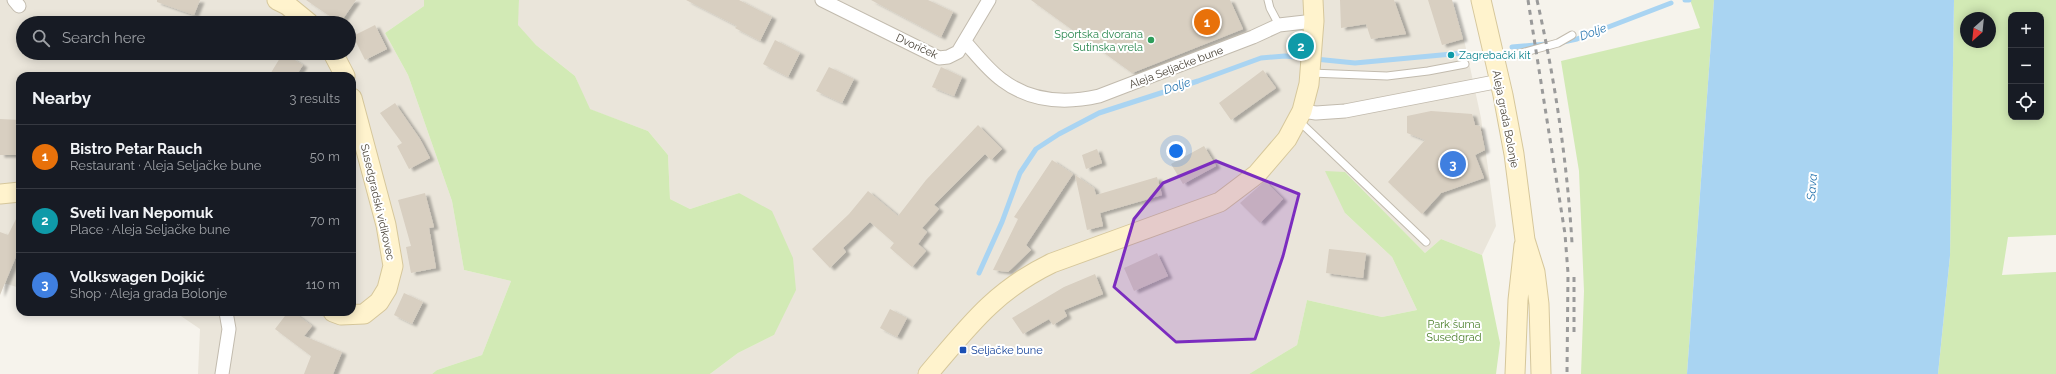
<!DOCTYPE html>
<html lang="en">
<head>
<meta charset="utf-8">
<style>
  body { margin:0; font-family:Raleway,sans-serif; background:#242831; color:#f1f3f6 }
  .controls { position:absolute; right:12px; top:12px; display:grid; overflow:hidden; border-radius:8px; box-shadow:0 2px 10px #0003 }
  .controls button { width:36px; height:36px; display:grid; place-items:center; padding:0; border:0; border-bottom:1px solid #363941; background:#171b24; color:#f1f3f6; font:20px sans-serif }
  .compass { position:absolute; left:1960px; top:12px; width:36px; height:36px; border-radius:50%; background:#171b24; box-shadow:0 2px 10px #0003; rotate:207deg }
  .you { position:absolute; left:1176px; top:151px; width:14px; height:14px; margin:-10px; border:3px solid #fff; border-radius:50%; background:#1a73e8; box-shadow:0 0 0 6px #1a73e833 }
  .badge { display:grid; place-items:center; width:26px; height:26px; border-radius:50%; background:#fc3f1d; color:#fff; font-size:13px; font-weight:700 }
  .pin { position:absolute; translate:-50% -50%; border:2px solid #fff; box-shadow:0 1px 4px #0006 }
  .list { margin:0; padding:0; list-style:none }
  h2 { display:flex; justify-content:space-between; align-items:center; height:52px; margin:0; padding:0 16px; font-size:17px }
  h2 small { font-size:13px; font-weight:400; color:#9ea1a6 }
  .list li { display:grid; grid-template-columns:26px 1fr auto; gap:12px; align-items:center; box-sizing:border-box; height:64px; padding:0 16px; border-top:1px solid #363941 }
  .list b { display:block; font-size:15px; white-space:nowrap }
  .list p { margin:0; font-size:13px; white-space:nowrap; color:#9ea1a6 }
  .list em { font-size:13px; font-style:normal; color:#9ea1a6 }
  .icon { flex:none; width:22px; height:22px; fill:none; stroke:currentColor; stroke-width:2; stroke-linecap:round; stroke-linejoin:round }
  .map { position:relative; flex:none; width:2056px; height:374px; overflow:hidden }
  .search { position:absolute; background:#171b24; box-shadow:0 2px 10px #0003; left:16px; top:16px; width:340px; height:44px; display:flex; align-items:center; gap:10px; box-sizing:border-box; padding:0 14px; border-radius:22px; color:#9ea1a6; font-size:15px }
  .panel { position:absolute; background:#171b24; box-shadow:0 2px 10px #0003; left:16px; top:72px; width:340px; height:244px; border-radius:12px }
  .map>svg:first-child { display:block }
  .residential { fill:#eae5da; fill-rule:evenodd }
  .green { fill:#d2eab5; fill-rule:evenodd }
  .water { fill:#a9d4f2 }
  .lines { fill:none; stroke-linecap:round; stroke-linejoin:round }
  .stream { stroke:#a9d4f2; stroke-width:5 }
  .building { fill:#d8cfc1; filter:url(#shadow) }
  .lane-casing { stroke:#c2bbae; stroke-width:9 }
  .street-casing { stroke:#c2bbae; stroke-width:15 }
  .secondary-casing { stroke:#d6c79b; stroke-width:21 }
  .lane { stroke:#fff; stroke-width:7 }
  .street { stroke:#fff; stroke-width:13 }
  .secondary { stroke:#fff3cd; stroke-width:19 }
  .rail { stroke:#9a9a9a; stroke-width:3; stroke-dasharray:5 5; stroke-linecap:butt }
  .marked { fill:#7b2cbf; fill-opacity:0.2; stroke:#7b2cbf; stroke-width:3; stroke-linejoin:round }
  .leisure-dot { fill:#2e9e5b; stroke:#fff; stroke-width:1.5 }
  .culture-dot { fill:#0f9aa8; stroke:#fff; stroke-width:1.5 }
  .transit-dot { fill:#1a4fb4; stroke:#fff; stroke-width:1.5 }
  .labels { text-anchor:middle; stroke-width:4; stroke-linejoin:round; paint-order:stroke }
  .leisure-label { font-size:11px; fill:#27864d; stroke:#fff; text-anchor:end }
  .street-label { font-size:11px; fill:#4b4439; stroke:#fff }
  .culture-label { font-size:11px; fill:#0d838f; stroke:#fff; text-anchor:start }
  .park-label { font-size:11px; fill:#4a7f2a; stroke:#fff }
  .transit-label { font-size:11px; fill:#164399; stroke:#fff; text-anchor:start }
  .water-label { font-size:12px; font-style:italic; fill:#2e7ab2; stroke:#fff }
</style>
</head>
<body>
<div class="map">
<svg width="2056" height="374" viewBox="0 0 2056 374">
  <defs>
    <filter id="shadow"><feDropShadow dx="4.5" dy="2.5" stdDeviation="1" flood-color="#0004"/></filter>
  </defs>
  <rect width="100%" height="100%" fill="#f6f3ec"/>
  <path class="residential" d="M0 0H424V6L385 33 408 75 452 201 464 270 511 281 482 355 437 370 432 374H198L200 329 175 312H352V76H20V288L0 282ZM23 23H349V53H23Z
    M519 0H1452L1465 44 1481 118 1496 226 1482 255 1441 239 1425 253 1345 172V213L1392 257 1417 310 1382 317 1307 300 1297 345 1249 374H710L738 353 774 335 739 193 690 209 670 199 668 155 648 131 589 109 575 76 536 45 517 25Z"/>
  <path class="green" d="M424 0H519L518 25 536 45 575 76 590 109 648 131 668 155 670 199 690 209 739 193 772 211 793 258 796 290 774 335 738 353 710 374H432L437 370 482 355 511 281 464 270 452 201 408 75 385 33 424 6Z
    M1690 0H1714L1687 374H1581L1584 291 1579 171 1561 61 1700 28Z
    M1954 0H2056V235L2008 237 2002 275 2056 272V374H1938L1950 256ZM2011 15H2041V117H2011ZM1966 18H1990V42H1966Z
    M1325 171 1345 172 1425 253 1441 239 1482 255 1500 343 1496 374H1249L1297 345 1307 300 1382 317 1417 310 1392 257 1345 213Z"/>
  <path class="water" d="M1714 0H1954L1950 256 1938 374H1687Z"/>
  <g class="lines">
    <path class="stream" d="M1685 0H1689
      M1563 42 1577 39 1671 3
      M1512 47 1547 44
      M979 273 1002 222 1020 173 1036 149 1059 134 1099 113 1198 81 1261 58 1285 56 1355 63 1463 53"/>
  </g>
  <path class="building" d="M157 0H200L194 15 157 2Z
    M306 0H356L340 23Z
    M686 0H739L772 17 760 41 735 28 737 26Z
    M871 0H928L953 12 941 37Z
    M1031 0H1230L1243 29 1132 73Z
    M1340 0H1394L1406 34 1371 39 1366 24 1341 28Z
    M1428 0H1452L1463 39 1442 45Z
    M375 25 387 49 365 60 353 36Z
    M775 40 800 53 788 77 763 64Z
    M283 53 303 65 296 76H269Z
    M829 67 854 79 842 103 816 91Z
    M941 67 962 77 954 96 932 87Z
    M1263 70 1276 88 1231 120 1219 103Z
    M395 103 420 139 430 158 409 169 397 146 402 143 380 113Z
    M1431 111 1472 114 1475 125 1480 126 1485 150 1475 155 1484 178 1441 193 1422 214 1388 182 1425 140 1407 133V116Z
    M0 119 20 120V155H0Z
    M978 125 1002 149 991 160 985 154 934 205 939 209 922 228 927 232 918 244 926 251 912 267 890 248 894 243 870 222 843 248 846 252 830 268 812 249 849 214 868 191 898 216 926 180Z
    M1204 146 1216 166 1183 184 1171 164Z
    M1097 149 1102 163 1086 169 1082 155Z
    M1052 160 1073 174 1026 245 1031 250 1008 272 993 270 1018 219 1014 217Z
    M1075 175 1094 188 1096 195 1157 177 1162 195 1100 213 1103 226 1087 230Z
    M1265 181 1283 199 1260 223 1240 203Z
    M425 193 434 227 429 228 436 268 411 273 406 247 411 246 398 200Z
    M20 211V247L0 295V232L8 235Z
    M1329 249 1366 253 1363 278 1326 273Z
    M1157 253 1168 276 1134 291 1124 268Z
    M1095 274 1103 294 1064 310 1067 316 1053 325 1049 319 1023 334 1012 318 1064 287Z
    M404 293 423 302 412 324 394 315Z
    M890 309 907 318 897 337 880 328Z
    M288 312H293L312 326 304 336 342 352 333 374H304L311 356 275 329Z"/>
  <g class="lines">
    <defs>
      <path id="lane" d="M1268 0 1270 8 1279 25
        M1514 55 1558 43 1572 35
        M1311 73 1387 76 1428 71 1465 64
        M1299 121 1426 242"/>
      <path id="street" d="M14 0 19 6
        M822 0 939 58 948 57 958 52 989 0
        M965 42C976 54 988 70 1002 80 1031 102 1064 104 1099 96L1253 37 1279 25 1314 21
        M1302 111 1316 113 1345 111 1500 81
        M222 374 229 329 226 312"/>
      <path id="secondary" d="M277 0 287 5 309 23
        M1481 0 1503 95 1514 154 1525 240 1535 272 1539 304 1541 374
        M333 53 345 76
        M0 194 20 192
        M333 312 341 315 364 314 379 302 387 289 393 266 386 225 352 98
        M928 374C968 327 994 291 1052 263L1220 202 1257 174 1287 139 1302 111 1309 84 1314 21 1313 0
        M1515 374 1518 300 1524 245"/>
    </defs>
    <use href="#lane" class="lane-casing"/>
    <use href="#street" class="street-casing"/>
    <use href="#secondary" class="secondary-casing"/>
    <use href="#lane" class="lane"/>
    <use href="#street" class="street"/>
    <use href="#secondary" class="secondary"/>
    <path class="rail" d="M1528 0 1565 234 1568 273 1567 374
      M1537 0C1555 80 1567 161 1572 243
      M1574 277V333"/>
  </g>
  <path class="marked" d="M1216 161 1299 194 1283 256 1255 339 1176 342 1114 287 1134 219 1163 183Z"/>
  <circle class="leisure-dot" cx="1151" cy="40" r="4"/>
  <circle class="culture-dot" cx="1451" cy="55" r="4"/>
  <rect class="transit-dot" x="959" y="346" width="8" height="8" rx="2"/>
  <g class="labels">
    <g class="leisure-label">
      <text x="1143" y="38">Sportska dvorana<tspan x="1143" dy="13">Sutinska vrela</tspan></text>
    </g>
    <g class="street-label">
      <text transform="translate(917 46) rotate(25)" y="4">Dvoriček</text>
      <text transform="translate(1176 67) rotate(-21)" y="4">Aleja Seljačke bune</text>
      <text transform="translate(1506 119) rotate(79)" y="4">Aleja grada Bolonje</text>
      <text transform="translate(378 202) rotate(77)" y="4">Susedgradski vidikovec</text>
    </g>
    <g class="culture-label">
      <text x="1459" y="59">Zagrebački kit</text>
    </g>
    <g class="park-label">
      <text x="1454" y="328">Park šuma<tspan x="1454" dy="13">Susedgrad</tspan></text>
    </g>
    <g class="transit-label">
      <text x="971" y="354">Seljačke bune</text>
    </g>
    <g class="water-label">
      <text transform="translate(1593 32) rotate(-20)" y="4">Dolje</text>
      <text transform="translate(1177 86) rotate(-19)" y="4">Dolje</text>
      <text transform="translate(1812 187) rotate(-86)" y="4">Sava</text>
    </g>
  </g>
</svg>
<div class="controls">
<button>+</button>
<button>−</button>
<button><svg class="icon" aria-label="locate" viewBox="0 0 24 24"><circle cx="12" cy="12" r="6"/><path d="M12 2v4M12 18v4M2 12h4M18 12h4"/></svg></button>
</div>
<svg class="compass" viewBox="-18 -18 36 36"><path d="M0-13l5 13h-10z" fill="#e53935"/><path d="M0 13l5-13h-10z" fill="#9ea1a6"/></svg>
<div class="you"></div>
<div class="pin badge" style="left:1207px;top:22px;background:#e8710a">1</div>
<div class="pin badge" style="left:1301px;top:46px;background:#0f9aa8">2</div>
<div class="pin badge" style="left:1453px;top:164px;background:#3f7fe0">3</div>
<div class="search"><svg class="icon" aria-label="search" viewBox="0 0 24 24"><circle cx="10" cy="10" r="6"/><path d="M15 15l6 6"/></svg>Search here</div>
<section class="panel">
<h2>Nearby<small>3 results</small></h2>
<ul class="list">
<li><span class="badge" style="background:#e8710a">1</span><div><b>Bistro Petar Rauch</b><p>Restaurant · Aleja Seljačke bune</p></div><em>50 m</em></li>
<li><span class="badge" style="background:#0f9aa8">2</span><div><b>Sveti Ivan Nepomuk</b><p>Place · Aleja Seljačke bune</p></div><em>70 m</em></li>
<li><span class="badge" style="background:#3f7fe0">3</span><div><b>Volkswagen Dojkić</b><p>Shop · Aleja grada Bolonje</p></div><em>110 m</em></li>
</ul>
</section>
</div>
</body>
</html>
